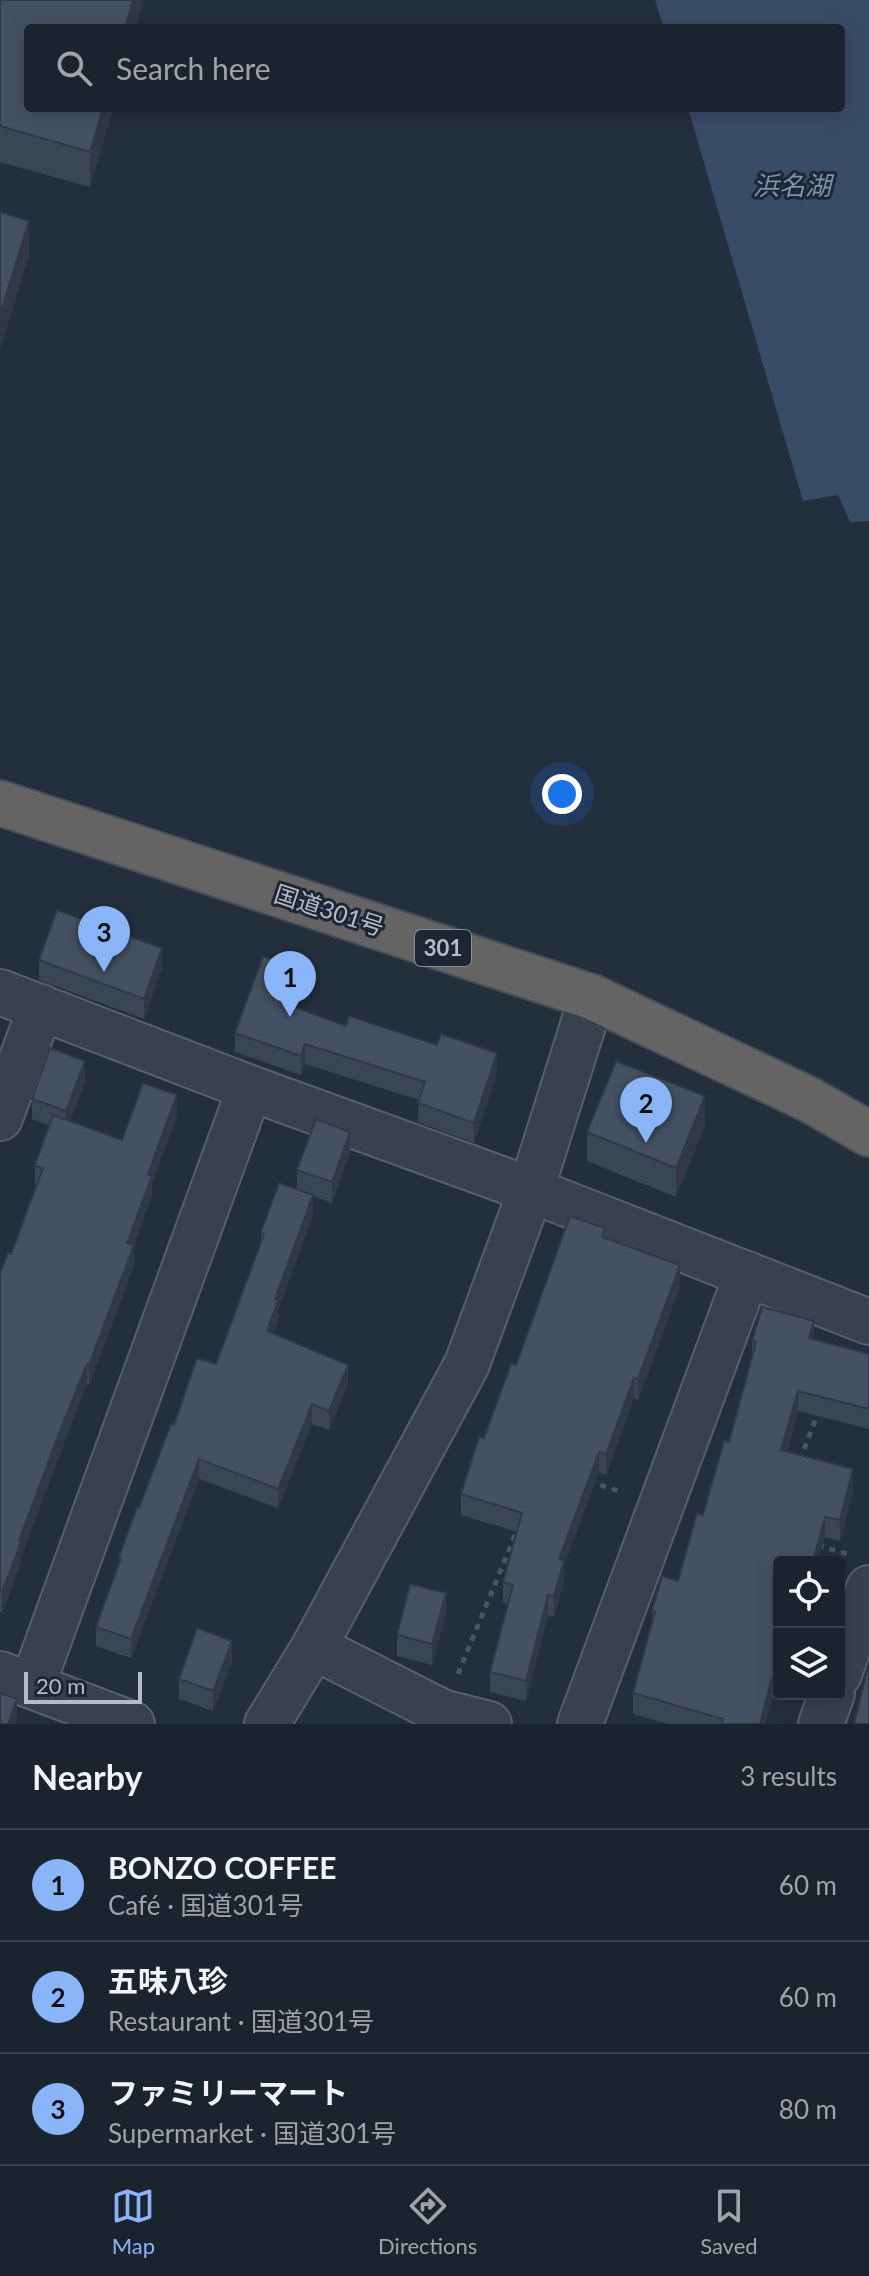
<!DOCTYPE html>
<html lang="en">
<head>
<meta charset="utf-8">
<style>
  body { margin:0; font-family:Lato,"Noto Sans JP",sans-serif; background:#242b36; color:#f1f3f6 }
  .controls { position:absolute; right:24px; bottom:24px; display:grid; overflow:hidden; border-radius:8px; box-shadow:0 4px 20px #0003 }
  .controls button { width:72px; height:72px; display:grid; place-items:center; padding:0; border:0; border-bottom:2px solid #39404a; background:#1b232e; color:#f1f3f6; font:40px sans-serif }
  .scale { position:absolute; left:24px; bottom:20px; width:118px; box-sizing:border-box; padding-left:8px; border:4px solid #b4bcc9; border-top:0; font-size:22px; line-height:28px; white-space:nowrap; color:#b4bcc9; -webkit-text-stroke:6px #1d2633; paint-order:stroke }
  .you { position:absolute; left:562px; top:794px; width:28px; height:28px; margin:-20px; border:6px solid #fff; border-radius:50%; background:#1a73e8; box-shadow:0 0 0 12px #1a73e833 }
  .badge { display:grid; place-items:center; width:52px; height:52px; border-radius:50%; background:#8ab4f8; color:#111; font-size:26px; font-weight:700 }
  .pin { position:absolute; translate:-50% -66px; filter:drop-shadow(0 2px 4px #0008) }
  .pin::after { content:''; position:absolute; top:42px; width:28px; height:24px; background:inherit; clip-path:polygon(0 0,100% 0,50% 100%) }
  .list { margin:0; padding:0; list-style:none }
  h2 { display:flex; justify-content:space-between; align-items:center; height:104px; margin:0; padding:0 32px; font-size:34px }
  h2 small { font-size:26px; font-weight:400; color:#a0a4aa }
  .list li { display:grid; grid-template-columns:52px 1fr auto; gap:24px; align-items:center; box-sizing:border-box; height:112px; padding:0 32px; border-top:2px solid #39404a }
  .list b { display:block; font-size:30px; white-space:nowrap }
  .list p { margin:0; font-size:26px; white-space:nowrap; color:#a0a4aa }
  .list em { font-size:26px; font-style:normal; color:#a0a4aa }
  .icon { flex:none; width:44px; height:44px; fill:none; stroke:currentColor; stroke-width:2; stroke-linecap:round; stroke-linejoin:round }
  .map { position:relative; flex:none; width:869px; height:1724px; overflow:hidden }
  .search { position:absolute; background:#1b232e; box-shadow:0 4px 20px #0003; left:24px; right:24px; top:24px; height:88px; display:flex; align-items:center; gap:20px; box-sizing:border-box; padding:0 28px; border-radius:8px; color:#a0a4aa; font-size:30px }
  .sheet { height:440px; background:#1b232e }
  nav { display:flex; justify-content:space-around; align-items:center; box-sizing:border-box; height:112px; border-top:2px solid #39404a; background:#1b232e; font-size:22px; color:#a0a4aa }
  nav a { display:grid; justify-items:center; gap:4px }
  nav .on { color:#8ab4f8 }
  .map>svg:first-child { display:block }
  .water { fill:#394c67 }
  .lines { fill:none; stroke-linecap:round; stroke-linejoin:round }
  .minor-casing { stroke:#565f6c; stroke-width:48 }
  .trunk-casing { stroke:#434c59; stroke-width:48 }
  .path { stroke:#44595c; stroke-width:5; stroke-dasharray:6 6; stroke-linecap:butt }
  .minor { stroke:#38414e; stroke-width:44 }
  .trunk { stroke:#656462; stroke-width:44 }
  .wall { fill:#3b4654 }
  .shaded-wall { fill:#303945 }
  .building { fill:#455162; stroke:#303945; stroke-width:2 }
  .labels { text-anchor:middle; stroke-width:6; stroke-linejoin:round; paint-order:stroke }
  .shield { fill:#1d2633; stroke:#878f9c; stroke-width:2 }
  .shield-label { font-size:22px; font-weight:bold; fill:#b4bcc9 }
  .street-label { font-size:24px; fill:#b4bcc9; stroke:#1d2633 }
  .water-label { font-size:26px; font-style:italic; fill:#7c92b1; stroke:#1d2633 }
</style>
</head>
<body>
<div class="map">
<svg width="869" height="1724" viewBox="0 0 869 1724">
  <rect width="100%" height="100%" fill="#242f3e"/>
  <path class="water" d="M655 0H869V521L850 522 838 495 803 501 688 108H841V28H664Z"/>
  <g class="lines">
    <defs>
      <path id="minor" d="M0 992 250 1088 531 1190 869 1322
        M0 1118 41 1007
        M314 1647 442 1712 489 1724
        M0 1674 132 1724
        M839 1674 869 1588
        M32 1686 250 1088
        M267 1724 314 1647 467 1364 531 1190 592 997
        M580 1724 747 1274
        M821 1724 832 1694"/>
      <path id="trunk" d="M0 803 592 997 810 1100 869 1134"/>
    </defs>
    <use href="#minor" class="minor-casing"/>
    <use href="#trunk" class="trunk-casing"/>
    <path class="path" d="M800 1460 819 1410
      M589 1481 621 1492
      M818 1545 847 1554
      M458 1674 518 1528"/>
    <use href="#minor" class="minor"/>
    <use href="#trunk" class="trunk"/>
  </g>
  <path class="wall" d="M0 0H143L135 28H28V108H113L90 187 0 162Z
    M39 960 162 968 144 1019 39 980Z
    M296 987 289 1005 346 1026 497 1073 474 1143 418 1122 419 1100 305 1064 301 1075 235 1052V1033Z
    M85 1082 70 1121 122 1140 177 1116 152 1183V1196L134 1245V1266L89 1385 87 1384 58 1457 21 1557V1562L2 1613 0 1612V1273L11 1254 36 1186H35V1165L50 1126 32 1119V1099Z
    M705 1125 676 1197 587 1161V1132Z
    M350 1152 332 1203 313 1196V1215L278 1310V1320L273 1334 348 1384 329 1430 312 1424 278 1508 199 1479 131 1658 96 1646V1627L119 1566V1557L174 1425 216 1364 261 1242V1232L297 1189V1170Z
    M605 1238 680 1286 638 1400 634 1398 606 1475 599 1472 564 1565V1582L554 1617 548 1615 526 1701 490 1692V1672L508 1604 503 1603V1582L517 1532 461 1515V1494L484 1438Z
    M814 1340 869 1354V1429L798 1411 787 1452 853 1489 840 1541 825 1537 818 1562H779L778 1700 772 1698 765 1724H669L633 1714V1693L652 1623V1611L678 1581 703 1515 729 1442 752 1356V1341Z
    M446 1613 432 1665 397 1656V1635Z
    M232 1662 213 1711 179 1699V1679Z"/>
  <path class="shaded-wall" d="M133 0H143L135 28H125Z
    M103 108H113L90 187V152Z
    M29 221V256L0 350V315Z
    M162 948V968L144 1019V999Z
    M296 967V987L283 1022V1003Z
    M305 1044V1064L301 1075V1056Z
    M497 1053V1073L474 1143V1123Z
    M85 1061V1082L66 1131V1111Z
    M177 1095V1116L152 1183V1196L134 1245V1266L89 1385V1365L148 1174Z
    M705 1096V1125L676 1197V1168Z
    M350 1132V1152L332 1203V1182Z
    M313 1195V1215L278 1310V1320L267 1351V1331L275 1299Z
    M680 1265V1286L638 1400V1379Z
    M814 1321V1341L809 1338Z
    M87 1364V1384L21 1557V1562L2 1613V1592L19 1541Z
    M348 1365V1384L329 1430V1411Z
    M634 1378V1398L606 1475V1454Z
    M798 1391V1411L781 1471V1450Z
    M312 1404V1424L278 1508V1489Z
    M599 1452V1472L564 1565V1582L554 1617V1596L559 1559Z
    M199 1459V1479L131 1658V1639Z
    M853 1469V1489L840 1541V1520Z
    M825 1517V1537L818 1562H813Z
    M446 1593V1613L432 1665V1644Z
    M548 1595V1615L526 1701V1681Z
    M232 1641V1662L213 1711V1691Z
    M779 1676 780 1694 778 1700V1680Z
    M772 1678V1698L765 1724H760Z
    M17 1699V1720L15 1724H8Z"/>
  <path class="building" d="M0 0H133L125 28H28V108H103L90 152 0 126Z
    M0 212 29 221 0 315Z
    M57 910 162 948 144 999 39 960Z
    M263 956 296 967 283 1003 346 1026 349 1016 437 1045 441 1034 497 1053 474 1123 418 1103 425 1082 305 1044 301 1056 235 1033Z
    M50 1048 85 1061 66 1111 32 1099Z
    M616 1061 705 1096 676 1168 587 1132Z
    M143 1083 177 1095 148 1174 152 1176 127 1243 134 1245 89 1365 87 1364 58 1436 19 1541 21 1542 2 1592 0 1591V1273L8 1253 11 1254 43 1168 35 1165 53 1115 122 1140Z
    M316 1119 350 1132 332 1182 297 1170Z
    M279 1183 313 1195 275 1299 278 1301 267 1331 348 1365 329 1411 312 1404 278 1489 199 1459 131 1639 96 1627 121 1558 119 1557 137 1507 139 1508 171 1424 174 1425 197 1358 216 1364 264 1234 261 1232Z
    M570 1216 605 1228 602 1237 680 1265 638 1379 634 1378 606 1454 599 1452 559 1559 564 1561 554 1596 548 1595 526 1681 490 1672 513 1585 503 1582 522 1513 461 1494 479 1437 484 1438 511 1364 516 1365Z
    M762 1307 814 1321 809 1338 869 1354V1409L798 1391 781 1450 853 1469 840 1520 825 1517 813 1562H779V1676L778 1680 772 1678 760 1724H722L723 1719 633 1693 655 1612 652 1611 662 1576 678 1581 697 1513 703 1515 724 1441 729 1442 756 1342 752 1341Z
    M410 1584 446 1593 432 1644 397 1635Z
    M197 1628 232 1641 213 1691 179 1679Z
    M869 1666V1724H854L866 1674Z
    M0 1693 17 1699 8 1724H0Z"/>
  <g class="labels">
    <rect class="shield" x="415" y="930" width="56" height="36" rx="6"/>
    <g class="shield-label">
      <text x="443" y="956">301</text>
    </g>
    <g class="street-label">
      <text transform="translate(329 911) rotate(18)" y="8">国道301号</text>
    </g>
    <g class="water-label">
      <text x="792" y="195">浜名湖</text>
    </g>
  </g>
</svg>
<div class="controls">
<button><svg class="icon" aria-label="locate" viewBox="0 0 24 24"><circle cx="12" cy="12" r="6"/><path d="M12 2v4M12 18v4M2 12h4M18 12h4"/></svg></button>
<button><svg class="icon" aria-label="layers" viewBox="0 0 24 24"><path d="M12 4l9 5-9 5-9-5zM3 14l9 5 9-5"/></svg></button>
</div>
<div class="scale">20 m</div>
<div class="you"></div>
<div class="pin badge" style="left:290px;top:1017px">1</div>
<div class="pin badge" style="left:646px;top:1143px">2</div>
<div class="pin badge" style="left:104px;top:972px">3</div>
<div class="search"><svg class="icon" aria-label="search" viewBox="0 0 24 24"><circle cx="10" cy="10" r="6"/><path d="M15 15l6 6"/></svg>Search here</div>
</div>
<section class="sheet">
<h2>Nearby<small>3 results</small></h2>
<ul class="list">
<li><span class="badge">1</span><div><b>BONZO COFFEE</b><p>Café · 国道301号</p></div><em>60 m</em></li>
<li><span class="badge">2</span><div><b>五味八珍</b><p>Restaurant · 国道301号</p></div><em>60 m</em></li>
<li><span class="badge">3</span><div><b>ファミリーマート</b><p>Supermarket · 国道301号</p></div><em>80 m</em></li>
</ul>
</section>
<nav>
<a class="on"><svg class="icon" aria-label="map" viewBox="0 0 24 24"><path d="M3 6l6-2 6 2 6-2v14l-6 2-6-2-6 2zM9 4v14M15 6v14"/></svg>Map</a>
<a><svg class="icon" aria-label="directions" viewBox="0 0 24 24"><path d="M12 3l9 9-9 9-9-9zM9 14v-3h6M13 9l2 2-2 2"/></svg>Directions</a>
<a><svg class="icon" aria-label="saved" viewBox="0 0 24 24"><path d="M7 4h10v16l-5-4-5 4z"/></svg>Saved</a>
</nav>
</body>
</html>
